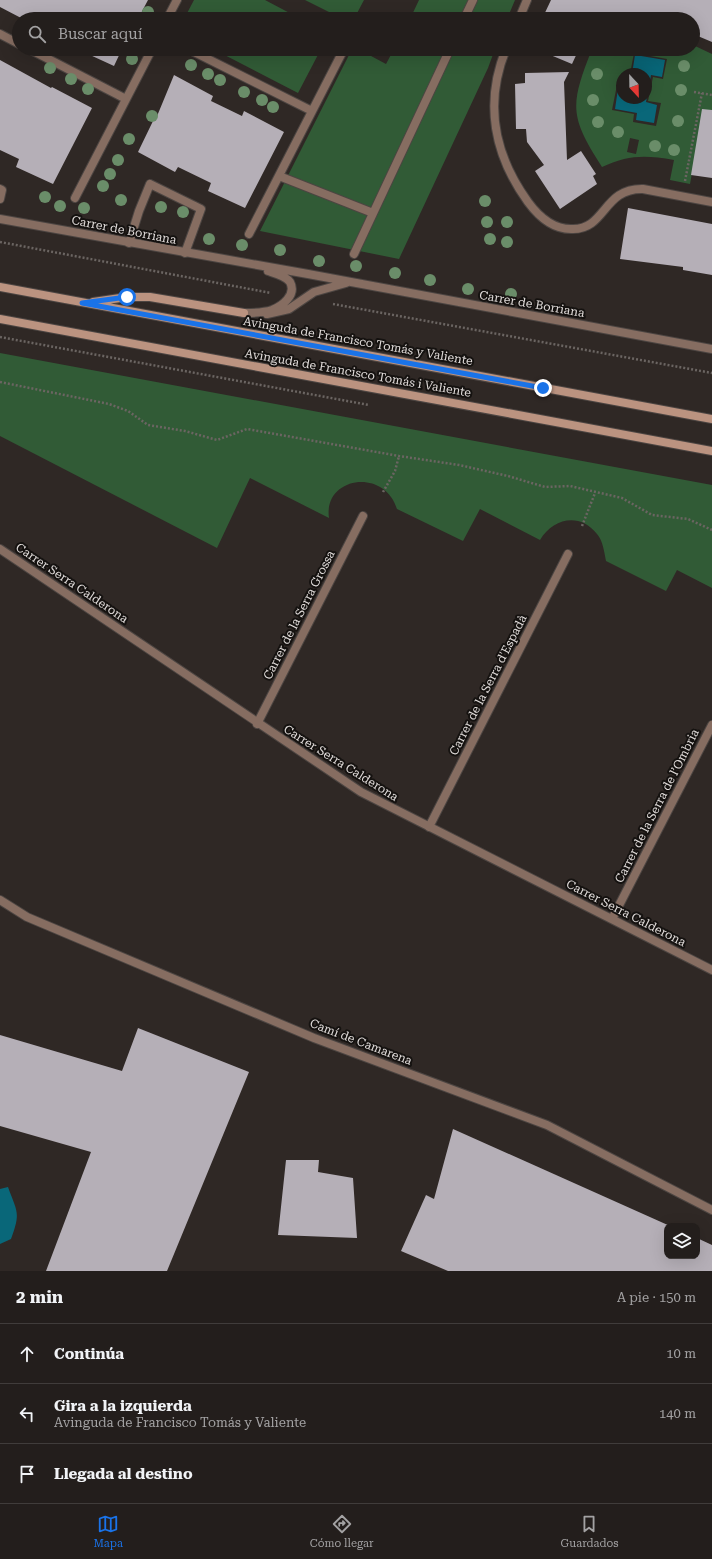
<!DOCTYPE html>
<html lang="es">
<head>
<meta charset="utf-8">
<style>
  body { margin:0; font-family:"Roboto Serif",serif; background:#2f2b29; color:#f1f3f6 }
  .controls { position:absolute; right:12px; bottom:12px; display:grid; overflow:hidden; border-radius:8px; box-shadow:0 4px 16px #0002 }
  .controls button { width:36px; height:36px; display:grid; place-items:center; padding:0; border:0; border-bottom:1px solid #403c3b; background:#231e1c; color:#f1f3f6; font:20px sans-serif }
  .compass { position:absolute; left:616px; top:68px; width:36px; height:36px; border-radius:50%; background:#231e1c; box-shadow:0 4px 16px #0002; rotate:158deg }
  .stop { position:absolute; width:12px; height:12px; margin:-9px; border:3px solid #1a73e8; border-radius:50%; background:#fff }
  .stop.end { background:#1a73e8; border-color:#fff; box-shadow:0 1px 4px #0008 }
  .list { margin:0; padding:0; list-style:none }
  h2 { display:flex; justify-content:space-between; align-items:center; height:52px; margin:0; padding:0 16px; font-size:17px }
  h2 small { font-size:13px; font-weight:400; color:#a3a2a3 }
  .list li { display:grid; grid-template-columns:26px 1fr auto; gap:12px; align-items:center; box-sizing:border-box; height:60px; padding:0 16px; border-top:1px solid #403c3b }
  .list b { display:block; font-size:15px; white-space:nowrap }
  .list p { margin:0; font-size:13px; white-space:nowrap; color:#a3a2a3 }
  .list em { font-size:13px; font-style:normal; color:#a3a2a3 }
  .icon { flex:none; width:22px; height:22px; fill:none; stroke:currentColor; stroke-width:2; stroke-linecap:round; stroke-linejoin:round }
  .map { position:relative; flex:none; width:712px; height:1271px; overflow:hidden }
  .search { position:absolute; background:#231e1c; box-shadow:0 4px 16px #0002; left:12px; right:12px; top:12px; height:44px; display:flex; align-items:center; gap:10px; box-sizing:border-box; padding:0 14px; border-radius:22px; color:#a3a2a3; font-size:15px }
  .sheet { height:232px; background:#231e1c }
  nav { display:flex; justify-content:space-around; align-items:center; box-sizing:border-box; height:56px; border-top:1px solid #403c3b; background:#231e1c; font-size:11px; color:#a3a2a3 }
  nav a { display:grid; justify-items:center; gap:2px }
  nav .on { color:#1a73e8 }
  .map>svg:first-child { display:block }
  .green { fill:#315b36; fill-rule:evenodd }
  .water { fill:#096779 }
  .building { fill:#b5afb7 }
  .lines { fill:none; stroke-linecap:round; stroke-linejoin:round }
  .service-casing { stroke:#4c4542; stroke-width:10 }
  .pedestrian-casing { stroke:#4c4542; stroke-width:10 }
  .minor-casing { stroke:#4c4542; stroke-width:10 }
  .secondary-casing { stroke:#4c4542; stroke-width:10 }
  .path { stroke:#6b6562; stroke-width:2.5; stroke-dasharray:2 2; stroke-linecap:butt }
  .service { stroke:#866d61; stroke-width:8 }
  .pedestrian { stroke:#866d61; stroke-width:8 }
  .minor { stroke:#866d61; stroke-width:8 }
  .secondary { stroke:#bb9380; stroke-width:8 }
  .tree { fill:#6a8d69 }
  .route { stroke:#1a73e8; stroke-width:5 }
  .labels { text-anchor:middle; stroke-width:4; stroke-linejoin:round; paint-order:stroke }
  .street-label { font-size:12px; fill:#e2dddb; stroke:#151210 }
</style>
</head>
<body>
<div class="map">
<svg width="712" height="1271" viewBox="0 0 712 1271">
  <rect width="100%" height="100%" fill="#2f2825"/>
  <path class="green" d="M194 0H265L301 19H184Z
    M305 0H364L354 19H343Z
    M419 0H515L507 19H410Z
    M693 45 712 54V120L702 118 690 184 670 180 674 160C644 155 629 155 602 167 569 116 570 105 592 49H693ZM634 53 667 59 663 79 653 77 648 101 661 103 656 126 633 122 634 114 612 110 618 80H622V74H630ZM630 138 639 140 636 154 627 152Z
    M213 49H321L298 93Z
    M352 49H358L386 64 394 49H495L488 68 399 259 260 231Z
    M0 353 712 485V588L677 570 666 591 606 561C604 551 603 541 597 534 580 512 553 518 540 540L480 509 463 541 397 509C384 467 323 477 329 518L250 478 217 548 0 436Z"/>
  <path class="water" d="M635 55 665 60 662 77 651 75 646 102 657 105 654 123 636 120 637 113 615 109 619 82 622 83V98H646V74H632Z
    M8 1187C17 1212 21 1212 11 1239L0 1244V1189Z"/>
  <path class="building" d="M0 0H148L138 19H23L0 7Z
    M551 0H712V42L693 34V19H542Z
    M77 49H122L114 66Z
    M536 49H579L572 64Z
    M0 60 51 88 52 87 92 108 53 184 16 167 19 159 0 150Z
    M569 72 564 82 567 160 581 151 596 174 593 176 597 184 560 209 535 171 544 165 527 142 526 129H516L515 84 525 83V73Z
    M174 75 213 96 211 101 242 116 244 111 284 132 245 208 208 191 211 183 178 167 175 172 138 152 153 121H155Z
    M702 109 712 110V178L691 175Z
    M628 208 712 224V275L683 270V267L620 259Z
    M138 1028 249 1072 167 1271H46L91 1152 0 1126V1035L122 1071Z
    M453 1129 670 1226H667V1256H697V1238L712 1245V1271H448L401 1251 426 1195 434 1199Z
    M286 1160H319L318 1172 353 1178 357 1238 278 1235Z"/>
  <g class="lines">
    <defs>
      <path id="service" d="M0 189 2 190 0 199
        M129 243 139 211 150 184 201 209 185 253"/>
      <path id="pedestrian" d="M167 19 177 0
        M464 19 473 0
        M0 34 19 44
        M29 49 126 99
        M188 49 312 111
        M279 176 373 213
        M75 198 152 49
        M249 234 344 49
        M354 254 450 49"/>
      <path id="minor" d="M519 19 527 0
        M506 49C484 103 494 155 528 202 539 217 553 230 573 229 606 229 603 188 643 189L712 202
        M0 219 308 274 712 349
        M244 313C253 313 263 313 272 310 282 306 297 295 290 282 286 276 274 273 268 271
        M267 314 289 309 314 292 346 283
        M0 549 361 792 712 970
        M257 724 363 516
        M429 827 568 554
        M0 900 27 917 314 1038 547 1125 712 1210
        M612 919 712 725"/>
      <path id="secondary" d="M0 287 712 419
        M93 302 127 297H150L244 313
        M0 319 712 451"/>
    </defs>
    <use href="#service" class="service-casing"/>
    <use href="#pedestrian" class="pedestrian-casing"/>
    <use href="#minor" class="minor-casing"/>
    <use href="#secondary" class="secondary-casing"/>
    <path class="path" d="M694 92 712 95
      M685 181 702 93
      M0 242 271 293
      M333 304 712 373
      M0 337 369 405
      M0 382 109 404 128 411 148 425 185 431 217 440 247 429 399 456 459 465 508 476 545 487 570 486 622 498 652 515 688 519 712 530
      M383 492 395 471 399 456
      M582 526 595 493"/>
    <use href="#service" class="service"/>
    <use href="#pedestrian" class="pedestrian"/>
    <use href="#minor" class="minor"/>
    <use href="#secondary" class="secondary"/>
  </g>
  <g class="tree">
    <circle cx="148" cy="12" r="6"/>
    <circle cx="132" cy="59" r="6"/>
    <circle cx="191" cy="65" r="6"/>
    <circle cx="684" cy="66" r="6"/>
    <circle cx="50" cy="68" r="6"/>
    <circle cx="208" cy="74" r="6"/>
    <circle cx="597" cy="74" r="6"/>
    <circle cx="71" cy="79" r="6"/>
    <circle cx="220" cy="80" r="6"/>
    <circle cx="88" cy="89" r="6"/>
    <circle cx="681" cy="90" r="6"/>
    <circle cx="244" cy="92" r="6"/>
    <circle cx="262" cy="100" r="6"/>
    <circle cx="593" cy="100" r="6"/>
    <circle cx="273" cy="107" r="6"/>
    <circle cx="152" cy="116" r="6"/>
    <circle cx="678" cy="121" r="6"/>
    <circle cx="598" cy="122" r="6"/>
    <circle cx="618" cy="132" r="6"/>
    <circle cx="129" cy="139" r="6"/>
    <circle cx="655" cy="146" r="6"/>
    <circle cx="674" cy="150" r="6"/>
    <circle cx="118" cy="160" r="6"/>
    <circle cx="110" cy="174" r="6"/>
    <circle cx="103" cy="186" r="6"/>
    <circle cx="45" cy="197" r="6"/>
    <circle cx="121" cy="200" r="6"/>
    <circle cx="485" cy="201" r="6"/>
    <circle cx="60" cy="206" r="6"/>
    <circle cx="161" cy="207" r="6"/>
    <circle cx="84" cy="208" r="6"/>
    <circle cx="183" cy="212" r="6"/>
    <circle cx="487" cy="222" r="6"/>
    <circle cx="507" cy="222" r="6"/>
    <circle cx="209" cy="239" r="6"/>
    <circle cx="490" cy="239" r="6"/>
    <circle cx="507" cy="242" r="6"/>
    <circle cx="242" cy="245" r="6"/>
    <circle cx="280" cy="250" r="6"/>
    <circle cx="319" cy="261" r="6"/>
    <circle cx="356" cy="266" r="6"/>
    <circle cx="395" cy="273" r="6"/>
    <circle cx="430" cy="280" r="6"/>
    <circle cx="468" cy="289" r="6"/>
    <circle cx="511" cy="294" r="6"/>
  </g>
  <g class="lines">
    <path class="route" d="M127 297 82 303 543 388"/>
  </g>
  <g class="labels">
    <g class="street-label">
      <text transform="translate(124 230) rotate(11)" y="4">Carrer de Borriana</text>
      <text transform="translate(532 304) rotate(10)" y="4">Carrer de Borriana</text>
      <text transform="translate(358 341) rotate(10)" y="4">Avinguda de Francisco Tomás y Valiente</text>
      <text transform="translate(358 373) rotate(10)" y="4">Avinguda de Francisco Tomás i Valiente</text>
      <text transform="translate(72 583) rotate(34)" y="4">Carrer Serra Calderona</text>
      <text transform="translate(299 615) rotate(-63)" y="4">Carrer de la Serra Grossa</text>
      <text transform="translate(488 685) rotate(-63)" y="4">Carrer de la Serra d'Espadà</text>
      <text transform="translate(341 763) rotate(32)" y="4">Carrer Serra Calderona</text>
      <text transform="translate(657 806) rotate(-63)" y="4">Carrer de la Serra de l’Ombria</text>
      <text transform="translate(626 913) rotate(27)" y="4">Carrer Serra Calderona</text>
      <text transform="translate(361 1042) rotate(21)" y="4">Camí de Camarena</text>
    </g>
  </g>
</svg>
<div class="controls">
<button><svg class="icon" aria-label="layers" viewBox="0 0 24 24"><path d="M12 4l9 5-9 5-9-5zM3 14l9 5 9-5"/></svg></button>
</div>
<svg class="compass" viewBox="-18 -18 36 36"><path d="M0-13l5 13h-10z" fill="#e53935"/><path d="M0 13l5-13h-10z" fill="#a3a2a3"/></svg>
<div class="stop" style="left:127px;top:297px"></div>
<div class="stop end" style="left:543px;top:388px"></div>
<div class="search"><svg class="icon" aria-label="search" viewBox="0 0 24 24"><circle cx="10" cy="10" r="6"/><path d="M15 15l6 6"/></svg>Buscar aquí</div>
</div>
<section class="sheet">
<h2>2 min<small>A pie · 150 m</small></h2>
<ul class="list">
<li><svg class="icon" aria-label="ahead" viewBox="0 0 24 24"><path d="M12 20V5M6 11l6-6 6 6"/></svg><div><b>Continúa</b></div><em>10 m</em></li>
<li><svg class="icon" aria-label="left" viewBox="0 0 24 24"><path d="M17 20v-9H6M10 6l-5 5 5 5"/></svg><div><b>Gira a la izquierda</b><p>Avinguda de Francisco Tomás y Valiente</p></div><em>140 m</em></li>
<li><svg class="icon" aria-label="arrive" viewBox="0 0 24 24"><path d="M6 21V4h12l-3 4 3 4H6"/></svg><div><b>Llegada al destino</b></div></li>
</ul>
</section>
<nav>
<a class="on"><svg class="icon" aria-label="map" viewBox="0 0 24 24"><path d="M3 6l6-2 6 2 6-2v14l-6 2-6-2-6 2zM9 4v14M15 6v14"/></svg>Mapa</a>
<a><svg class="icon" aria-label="directions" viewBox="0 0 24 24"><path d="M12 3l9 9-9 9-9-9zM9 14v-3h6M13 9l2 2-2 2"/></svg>Cómo llegar</a>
<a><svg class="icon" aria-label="saved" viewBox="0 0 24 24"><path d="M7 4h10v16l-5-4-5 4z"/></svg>Guardados</a>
</nav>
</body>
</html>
